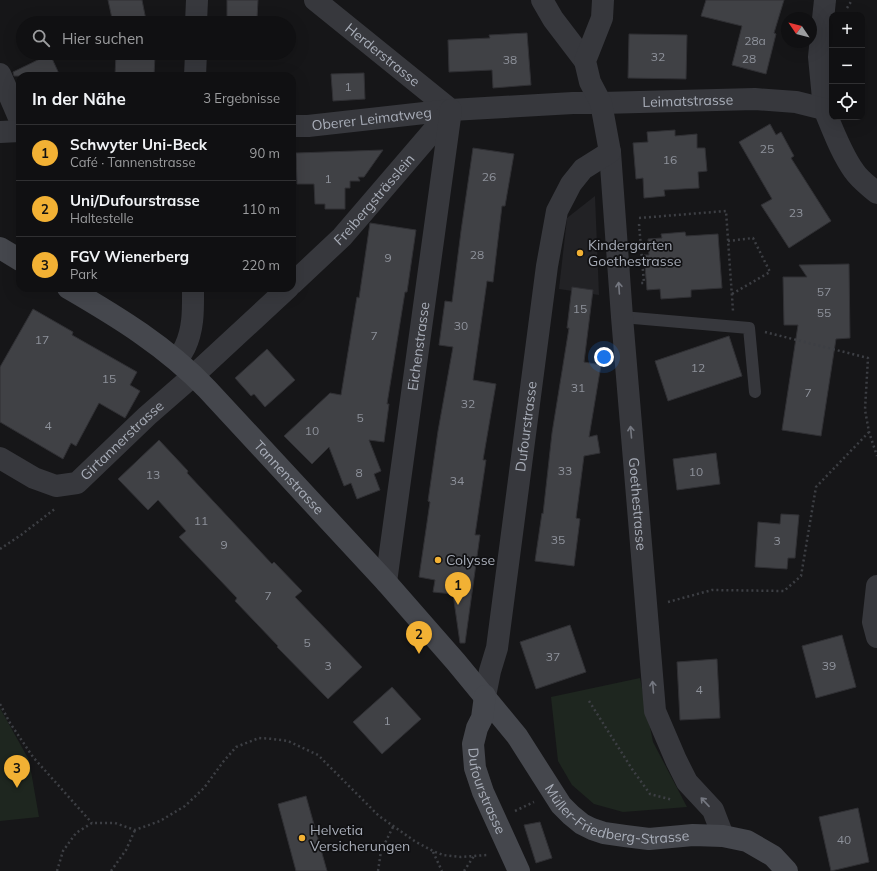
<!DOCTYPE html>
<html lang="de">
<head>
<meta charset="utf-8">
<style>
  body { margin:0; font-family:Mulish,sans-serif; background:#1e1e20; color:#f1f3f6 }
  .controls { position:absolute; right:12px; top:12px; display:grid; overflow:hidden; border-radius:8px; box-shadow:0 4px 16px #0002 }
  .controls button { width:36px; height:36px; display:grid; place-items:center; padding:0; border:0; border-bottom:1px solid #303032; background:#101012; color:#f1f3f6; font:20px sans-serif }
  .compass { position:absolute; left:781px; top:12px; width:36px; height:36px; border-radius:50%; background:#101012; box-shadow:0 4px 16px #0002; rotate:305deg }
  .you { position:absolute; left:604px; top:357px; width:14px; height:14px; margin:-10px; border:3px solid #fff; border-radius:50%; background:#1a73e8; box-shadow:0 0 0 6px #1a73e833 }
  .badge { display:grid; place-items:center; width:26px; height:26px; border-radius:50%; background:#f2b134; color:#111; font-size:13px; font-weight:700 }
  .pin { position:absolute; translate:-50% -33px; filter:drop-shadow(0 1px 2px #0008) }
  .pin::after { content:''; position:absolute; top:21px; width:14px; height:12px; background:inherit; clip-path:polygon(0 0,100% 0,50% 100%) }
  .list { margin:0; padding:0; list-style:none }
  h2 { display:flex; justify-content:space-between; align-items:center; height:52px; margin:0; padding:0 16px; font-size:17px }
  h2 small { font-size:13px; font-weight:400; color:#9c9d9f }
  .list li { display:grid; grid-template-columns:26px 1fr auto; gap:12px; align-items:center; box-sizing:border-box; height:56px; padding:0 16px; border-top:1px solid #303032 }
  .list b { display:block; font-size:15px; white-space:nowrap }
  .list p { margin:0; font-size:13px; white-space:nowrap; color:#9c9d9f }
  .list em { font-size:13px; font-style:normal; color:#9c9d9f }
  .icon { flex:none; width:22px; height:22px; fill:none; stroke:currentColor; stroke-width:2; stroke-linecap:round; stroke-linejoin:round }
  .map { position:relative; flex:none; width:877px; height:871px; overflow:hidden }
  .search { position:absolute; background:#101012; box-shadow:0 4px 16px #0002; left:16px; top:16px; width:280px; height:44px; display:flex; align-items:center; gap:10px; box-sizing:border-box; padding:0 14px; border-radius:22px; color:#9c9d9f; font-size:15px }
  .panel { position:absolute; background:#101012; box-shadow:0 4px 16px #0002; left:16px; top:72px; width:280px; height:220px; border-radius:12px }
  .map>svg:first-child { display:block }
  .built { fill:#222225 }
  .green { fill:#1e261f }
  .building { fill:#404145; stroke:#303034 }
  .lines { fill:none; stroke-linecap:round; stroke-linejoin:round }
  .path { stroke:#3d3f44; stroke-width:2.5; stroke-dasharray:2 3; stroke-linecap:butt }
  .lane { stroke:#37383d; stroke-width:12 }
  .street { stroke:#37383d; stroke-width:22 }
  .secondary { stroke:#45474d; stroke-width:22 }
  .oneway { stroke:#757881 }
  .poi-dot { fill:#f2b134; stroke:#111113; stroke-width:1.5 }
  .labels { text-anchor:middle; stroke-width:3.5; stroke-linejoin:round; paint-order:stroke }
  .number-label { font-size:12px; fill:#8e929b }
  .street-label { font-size:14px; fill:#a8adb8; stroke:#111113 }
  .poi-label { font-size:14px; fill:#a8adb8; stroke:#111113; text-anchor:start }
</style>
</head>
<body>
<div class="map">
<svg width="877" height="871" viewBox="0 0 877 871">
  <rect width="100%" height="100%" fill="#161618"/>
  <path class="built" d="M595 196 599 295 559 289 567 218Z"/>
  <path class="green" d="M640 678 653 742 687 807 623 812 594 804 572 785 558 761 551 697Z
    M0 708 29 760 39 817 0 821Z"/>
  <path class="building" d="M108 0H142L146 20 133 23H113Z
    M227 0H258L257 19 227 18Z
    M706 0H784L774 33 776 34 766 74 732 65 742 26 701 16Z
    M527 33 531 85 493 88 492 70 449 72 448 40 490 38 489 35Z
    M629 34 687 35 686 79 628 78Z
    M116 53 155 55 154 76H115Z
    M50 54 60 76H14L13 72Z
    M364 73 365 99 333 101 331 74Z
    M770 124 776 135 781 132 794 156 791 158 831 221 789 248 761 205 772 199 739 142Z
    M675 130V136L697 134V148H705L707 171 698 172 699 188 664 190 665 196 644 198 643 178 636 179 633 143 648 142 647 132Z
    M473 148 514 154 505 206H502L493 282 487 281 473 380 496 384 483 460H486L475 535H480L465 643H460L453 594 433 592 435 580 419 577 430 502 428 501 438 431 453 347 439 345 445 301 452 302 461 231Z
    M383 150 364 177H358L360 181H350V188H345V209H325V204H315L314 184H297L296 153Z
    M370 223 416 230 407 292H405L387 404H389L384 442 369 440 381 471 374 474 380 490 357 499 351 483 344 486 329 447 312 464 284 436 330 393 341 395 357 297 359 298Z
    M685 232 686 236 718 234 722 288 691 290V297L661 299 660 289 647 290 644 255H649L648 239 662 238 661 234Z
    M849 264 850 338 836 339 821 436 782 430 798 325H784L783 277H807L799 265Z
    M572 287 593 290 584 362 601 365 589 437 597 435 600 453 584 456 576 518 580 519 574 566 535 561 542 513 543 514 552 433 569 328H567Z
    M33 309 73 332 72 335 137 372 130 385 140 391 125 418 99 403 76 446 71 443 63 459 0 422V367Z
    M729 336 742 376 668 401 655 361Z
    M267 349 295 380 265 407 254 394 251 396 235 378Z
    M159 440 188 471 187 473 272 564 274 562 302 591 295 597 362 667 328 699 277 647 278 646 235 601 237 598 179 537 186 531 158 500 148 510 118 479Z
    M716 453 720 484 677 490 673 459Z
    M781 514 799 515 795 558H788L787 569 755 567 758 522 780 524Z
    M570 625 586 672 536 689 520 642Z
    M842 635 856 687 816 698 802 646Z
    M717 659 720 718 680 720 677 662Z
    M392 687 421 719 382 754 353 722Z
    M306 796 327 871H296L278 804Z
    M858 808 869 862 831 871 819 817Z
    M540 822 552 858 536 863 524 825Z"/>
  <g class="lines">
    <path class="path" d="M847 8 852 0
      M639 218 726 211 733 311
      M639 224 644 283H640
      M728 241 753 238 770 272 732 294
      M765 332 868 358 865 410 869 432 877 456
      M0 549 21 535 56 508
      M668 602 712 590 784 591 801 576 816 487 869 432
      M589 701 632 769 650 794 673 800
      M0 704 10 723 33 757 92 823
      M515 811 534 802
      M433 852 442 871
      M57 871 63 851 76 833 92 823H115L135 830 160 821 185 806 204 788 223 762 236 747 259 738 273 739 288 741 318 755 379 816 416 842 433 851 443 855 461 857 487 855
      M111 871 126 850 135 830
      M378 871 381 851 393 827
      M464 871 474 856"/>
    <path class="lane" d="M622 317 749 328 755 392"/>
    <g class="street">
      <path id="s1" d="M315 0 451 110"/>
      <path d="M542 0 553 19 585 61"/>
      <path d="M196 23 197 0"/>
      <path d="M0 74 20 120"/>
      <path d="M195 76 196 53"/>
      <path d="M824 109 819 57 825 0"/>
      <path id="s2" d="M292 126H308L451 110 573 103H601L755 99 796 102 824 109C833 130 841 153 854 171 860 180 869 186 877 193"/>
      <path d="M0 132 20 131"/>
      <path id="s3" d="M610 152 622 317 655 711 676 760 687 782 713 810 723 836"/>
      <path id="s4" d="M292 284 342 237 451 110"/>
      <path d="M177 360C180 356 183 351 185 347 194 328 193 308 193 288"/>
      <path id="s5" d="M0 458 34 478 56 486 77 483 147 416 194 375 288 288"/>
      <path id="s6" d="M386 582 451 110"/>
      <path d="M877 586 873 622 877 637"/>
      <path id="s7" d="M485 696 490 671 497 648 547 266 557 211 571 184 583 169 610 152 601 103 590 82 585 61 602 18 603 0"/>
    </g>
    <g class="secondary">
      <path d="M0 248 20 260"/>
      <path id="s8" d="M68 288C118 317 167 347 207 389L386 582 456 662 517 736 561 805 571 815 582 824 592 829 604 833 625 836 649 839 693 835 723 836 747 841 773 856 787 871"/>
      <path id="s9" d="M485 696 482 718 477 728 473 744 475 768 483 792 519 871"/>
    </g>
  </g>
  <defs><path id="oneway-shaft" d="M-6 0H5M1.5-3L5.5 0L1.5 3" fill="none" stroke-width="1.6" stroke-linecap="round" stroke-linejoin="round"/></defs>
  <g class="oneway">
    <use href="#oneway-shaft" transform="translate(619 288) rotate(-94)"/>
    <use href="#oneway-shaft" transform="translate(631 432) rotate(-95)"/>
    <use href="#oneway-shaft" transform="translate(653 687) rotate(-95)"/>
    <use href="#oneway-shaft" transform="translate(705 802) rotate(-133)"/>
  </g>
  <g class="poi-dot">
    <circle cx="580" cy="253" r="4"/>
    <circle cx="438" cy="560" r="4"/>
    <circle cx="302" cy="838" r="4"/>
  </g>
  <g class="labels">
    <g class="number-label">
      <text x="755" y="45">28a</text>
      <text x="658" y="61">32</text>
      <text x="749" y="63">28</text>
      <text x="510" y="64">38</text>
      <text x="348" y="91">1</text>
      <text x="767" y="153">25</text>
      <text x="670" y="164">16</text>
      <text x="489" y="181">26</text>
      <text x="328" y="183">1</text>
      <text x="796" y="217">23</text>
      <text x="477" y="259">28</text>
      <text x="388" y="262">9</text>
      <text x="824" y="296">57</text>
      <text x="580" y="313">15</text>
      <text x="824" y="317">55</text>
      <text x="461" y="330">30</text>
      <text x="374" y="340">7</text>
      <text x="42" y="344">17</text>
      <text x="698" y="372">12</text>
      <text x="109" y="383">15</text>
      <text x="578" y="392">31</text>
      <text x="808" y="397">7</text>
      <text x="468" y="408">32</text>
      <text x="360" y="422">5</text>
      <text x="48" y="430">4</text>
      <text x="312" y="435">10</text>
      <text x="565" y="475">33</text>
      <text x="696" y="476">10</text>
      <text x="359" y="477">8</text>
      <text x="153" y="479">13</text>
      <text x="457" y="485">34</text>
      <text x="201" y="525">11</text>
      <text x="558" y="544">35</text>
      <text x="777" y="545">3</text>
      <text x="224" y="549">9</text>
      <text x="268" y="600">7</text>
      <text x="307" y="647">5</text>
      <text x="553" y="661">37</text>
      <text x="328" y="670">3</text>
      <text x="829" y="670">39</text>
      <text x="699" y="694">4</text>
      <text x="387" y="725">1</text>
      <text x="844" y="844">40</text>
    </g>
    <g class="street-label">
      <text dy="5" stroke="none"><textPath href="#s1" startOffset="87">Herderstrasse</textPath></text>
      <text dy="5" stroke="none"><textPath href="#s2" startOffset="397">Leimatstrasse</textPath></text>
      <text dy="5" stroke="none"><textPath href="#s2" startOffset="80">Oberer Leimatweg</textPath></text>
      <text dy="5" stroke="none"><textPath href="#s4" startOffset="118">Freibergsträsslein</textPath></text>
      <text dy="5" stroke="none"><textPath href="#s6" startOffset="238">Eichenstrasse</textPath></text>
      <text dy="5" stroke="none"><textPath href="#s7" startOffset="273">Dufourstrasse</textPath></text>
      <text dy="5" stroke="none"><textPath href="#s5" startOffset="146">Girtannerstrasse</textPath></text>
      <text dy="5" stroke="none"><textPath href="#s8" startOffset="293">Tannenstrasse</textPath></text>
      <text dy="5" stroke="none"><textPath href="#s3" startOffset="353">Goethestrasse</textPath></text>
      <text dy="5" stroke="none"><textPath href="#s9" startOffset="99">Dufourstrasse</textPath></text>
      <text dy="5" stroke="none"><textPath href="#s8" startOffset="777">Müller-Friedberg-Strasse</textPath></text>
    </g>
    <g class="poi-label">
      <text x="588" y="250">Kindergarten<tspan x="588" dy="16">Goethestrasse</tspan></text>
      <text x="446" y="565">Colysse</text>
      <text x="310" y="835">Helvetia<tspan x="310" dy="16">Versicherungen</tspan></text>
    </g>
  </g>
</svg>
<div class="controls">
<button>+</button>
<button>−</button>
<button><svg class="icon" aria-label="locate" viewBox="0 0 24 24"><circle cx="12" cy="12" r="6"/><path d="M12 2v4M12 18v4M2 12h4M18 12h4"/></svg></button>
</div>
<svg class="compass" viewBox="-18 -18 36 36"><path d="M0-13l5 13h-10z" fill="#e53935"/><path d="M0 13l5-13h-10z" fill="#9c9d9f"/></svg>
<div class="you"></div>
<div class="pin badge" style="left:458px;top:605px">1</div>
<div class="pin badge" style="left:419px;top:654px">2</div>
<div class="pin badge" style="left:17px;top:788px">3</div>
<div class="search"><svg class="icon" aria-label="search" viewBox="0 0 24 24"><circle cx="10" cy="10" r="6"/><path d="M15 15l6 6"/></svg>Hier suchen</div>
<section class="panel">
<h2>In der Nähe<small>3 Ergebnisse</small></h2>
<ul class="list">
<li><span class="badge">1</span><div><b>Schwyter Uni-Beck</b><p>Café · Tannenstrasse</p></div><em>90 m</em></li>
<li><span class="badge">2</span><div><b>Uni/Dufourstrasse</b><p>Haltestelle</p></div><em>110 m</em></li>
<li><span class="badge">3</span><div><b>FGV Wienerberg</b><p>Park</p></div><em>220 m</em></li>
</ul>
</section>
</div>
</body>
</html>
